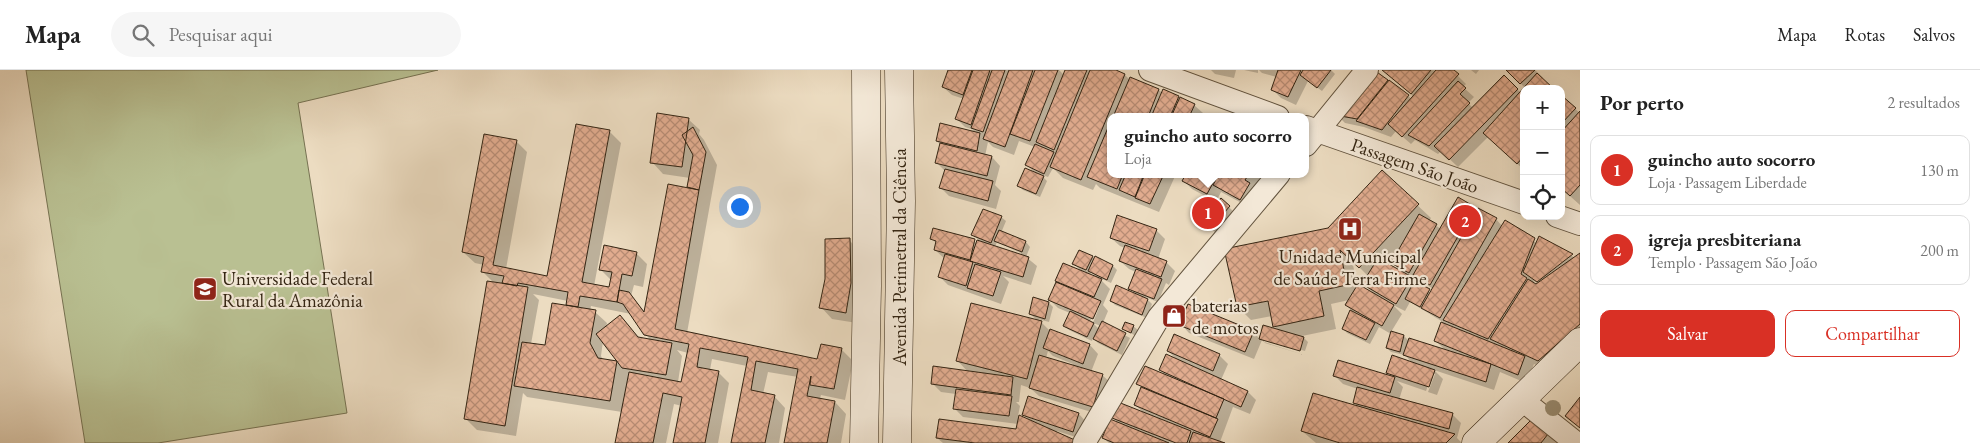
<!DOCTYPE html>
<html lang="pt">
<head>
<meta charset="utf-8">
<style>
  body { margin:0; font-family:"EB Garamond",serif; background:#f6f6f6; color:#222 }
  .controls { position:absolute; right:15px; top:15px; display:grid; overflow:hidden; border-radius:10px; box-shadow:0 5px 20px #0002 }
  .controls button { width:45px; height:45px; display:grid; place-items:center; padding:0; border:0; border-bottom:1px solid #e0e0e0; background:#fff; color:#222; font:25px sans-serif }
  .you { position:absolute; left:739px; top:136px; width:18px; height:18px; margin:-12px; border:4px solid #fff; border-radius:50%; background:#1a73e8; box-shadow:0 0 0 8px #1a73e833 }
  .badge { display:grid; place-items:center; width:32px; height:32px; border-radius:50%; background:#d93025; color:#fff; font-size:16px; font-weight:700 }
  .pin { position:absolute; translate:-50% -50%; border:2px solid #fff; box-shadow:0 1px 5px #0006 }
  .popup { position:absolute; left:1107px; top:43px; width:202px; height:65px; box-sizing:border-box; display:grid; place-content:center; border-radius:10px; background:#fff; filter:drop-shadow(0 1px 4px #0005); font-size:16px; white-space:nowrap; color:#767676 }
  .popup b { font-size:19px; color:#222 }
  .popup::after { content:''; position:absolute; left:50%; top:100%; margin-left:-10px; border:10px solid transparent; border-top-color:#fff }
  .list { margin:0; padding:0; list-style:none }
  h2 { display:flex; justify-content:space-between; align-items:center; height:65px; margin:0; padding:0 20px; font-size:21px }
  h2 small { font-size:16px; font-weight:400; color:#767676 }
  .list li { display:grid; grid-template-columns:32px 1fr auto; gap:15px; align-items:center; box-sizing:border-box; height:70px; margin:0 10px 10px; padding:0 10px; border:1px solid #e0e0e0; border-radius:10px }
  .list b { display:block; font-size:19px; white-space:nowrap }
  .list p { margin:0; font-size:16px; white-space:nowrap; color:#767676 }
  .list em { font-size:16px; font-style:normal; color:#767676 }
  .actions { display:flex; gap:10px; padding:15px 20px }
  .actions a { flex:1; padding:11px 0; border:1px solid #d93025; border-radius:10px; text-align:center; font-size:18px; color:#d93025 }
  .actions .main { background:#d93025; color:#fff }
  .icon { flex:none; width:28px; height:28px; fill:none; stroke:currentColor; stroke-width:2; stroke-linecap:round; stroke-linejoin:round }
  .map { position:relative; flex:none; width:1580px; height:373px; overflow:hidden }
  header { display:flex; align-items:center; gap:30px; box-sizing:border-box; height:70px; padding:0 25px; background:#fff; border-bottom:1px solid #e0e0e0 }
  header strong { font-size:24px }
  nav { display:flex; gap:28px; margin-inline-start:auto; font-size:18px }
  .search { width:350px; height:45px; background:#f6f6f6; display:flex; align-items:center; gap:12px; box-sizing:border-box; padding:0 18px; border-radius:28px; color:#767676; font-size:19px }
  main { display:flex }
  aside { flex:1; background:#fff }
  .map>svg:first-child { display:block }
  .green { fill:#b9c092; stroke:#767252 }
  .shadow { fill:#0003; fill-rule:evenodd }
  .building { fill:url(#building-cross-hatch); stroke:#342513 }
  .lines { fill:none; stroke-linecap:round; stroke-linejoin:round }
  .street-casing { stroke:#62533e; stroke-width:24 }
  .secondary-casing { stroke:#342513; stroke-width:29 }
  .street { stroke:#f3e8d7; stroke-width:22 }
  .secondary { stroke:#f3e8d7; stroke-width:28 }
  .tree { fill:#998d73 }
  .labels { text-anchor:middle; stroke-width:4.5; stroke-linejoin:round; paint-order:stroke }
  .street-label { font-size:19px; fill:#342513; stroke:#f3e8d7 }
  .poi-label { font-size:19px; fill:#342513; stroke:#f3e8d7; text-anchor:start }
</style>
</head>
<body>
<header>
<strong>Mapa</strong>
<div class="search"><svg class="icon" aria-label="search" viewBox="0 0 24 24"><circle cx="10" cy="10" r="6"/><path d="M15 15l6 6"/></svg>Pesquisar aqui</div>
<nav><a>Mapa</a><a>Rotas</a><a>Salvos</a></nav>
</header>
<main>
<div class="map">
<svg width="1580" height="373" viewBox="0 0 1580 373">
  <defs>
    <pattern id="building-cross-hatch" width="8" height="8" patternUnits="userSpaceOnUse" patternTransform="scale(1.25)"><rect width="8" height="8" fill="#e1ac8f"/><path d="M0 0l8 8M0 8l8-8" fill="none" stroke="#b78c74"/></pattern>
  </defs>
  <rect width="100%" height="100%" fill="#ecdcc1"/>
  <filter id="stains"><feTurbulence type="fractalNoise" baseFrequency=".004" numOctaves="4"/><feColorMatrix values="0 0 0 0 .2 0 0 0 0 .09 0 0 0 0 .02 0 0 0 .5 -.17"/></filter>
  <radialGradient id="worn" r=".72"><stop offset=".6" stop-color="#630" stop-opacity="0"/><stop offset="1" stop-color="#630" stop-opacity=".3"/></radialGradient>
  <path class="green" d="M26 0H438L298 33 347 343 158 373H85Z"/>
  <path class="shadow" d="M949 0H1059L1064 5 1067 0H1113L1125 5 1130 10 1159 20 1163 24 1164 21 1194 35 1203 43 1201 47H1110V104H1176L1159 142 1100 118 1096 114 1093 120 1063 108 1053 98 1048 107 1040 104 1047 111 1040 127 1023 120 1019 116 1035 103 1027 95 1035 77 1019 71 1014 85 993 77 988 72 985 86 992 87 1000 96 995 115 1001 121 996 139 949 126 941 118 945 101 937 93 941 75 937 71 974 60 965 57 957 49 964 29 952 25 943 17Z
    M1211 0H1236L1234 8 1215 4Z
    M1244 0H1258V3Z
    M1259 0H1331L1335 4 1322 21 1308 11 1296 35 1281 28 1273 20 1277 7 1262 3Z
    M1372 0 1412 29 1414 27 1383 0H1452L1466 14 1463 17 1474 27 1468 33 1473 38 1504 7 1521 23 1524 20V100L1488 67 1458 97 1441 81 1438 84 1415 70 1411 74 1396 61 1391 67 1364 57 1345 53 1337 45Z
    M1471 0H1479L1476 4Z
    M1508 0H1535L1543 8 1525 18Z
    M1561 27 1580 43V135L1561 118Z
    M1221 43 1228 47H1219Z
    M688 49 700 60 699 64 704 70 717 95 687 263 818 290 841 279 853 291 845 330 821 325 820 329 835 332 846 344 841 373H785L798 307 768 302 763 324 774 326 785 338 779 373H733L747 296 712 289 710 300 718 302 729 313 718 373H675L682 336 674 334 666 373H616L622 342 527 327 523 323 516 366 477 360 465 348 494 213 483 202 484 195 475 193 463 182 516 71 527 82 506 199 548 207 609 61 621 73 594 216 610 219 611 210 600 199 636 183 647 194 643 217 634 215 631 226 645 242 690 108 663 104 652 92ZM533 224 568 231 546 277 531 274 539 230ZM591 236 631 244 651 271 640 269 620 246 606 257 607 253 595 242 590 241ZM603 271 622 297 616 292 603 290 601 286ZM677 280 688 283 682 313 678 312 682 286Z
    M1382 102 1431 148 1429 151 1441 159 1474 138 1496 149 1502 156 1537 173 1540 167 1575 188 1580 184V275L1550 302 1534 294 1526 313 1500 302 1494 320 1434 300 1443 309 1437 325 1428 322 1435 304H1432L1426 321 1397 311 1403 317 1399 330 1452 344 1461 353 1457 368 1462 373H1316L1302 361 1359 338 1354 333 1358 319 1343 314 1335 306 1394 308 1388 302 1412 293 1405 285 1391 282 1387 278 1391 264 1379 257 1370 274 1347 263 1343 258 1352 241 1346 235 1349 230 1331 234 1336 259 1302 266 1308 272 1305 281 1264 269V272L1304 285 1265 273 1262 270 1254 289 1189 263 1181 254 1253 262 1260 269 1264 256 1279 261 1274 256 1272 246 1251 250 1238 237 1329 159ZM1352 190 1368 206 1364 214 1373 223 1357 215ZM1391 191 1402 202 1388 195ZM1410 206 1418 211 1419 209 1433 219 1431 223 1416 214ZM1534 211 1542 216 1533 214ZM1410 232 1443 252 1435 270 1446 281 1409 271 1404 266 1391 262 1402 244 1393 235 1405 241Z
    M1188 104H1262L1254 119 1249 137 1221 122 1216 132 1192 119 1184 111Z
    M1221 130 1233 141 1215 162 1207 155Z
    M1001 147 1006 151 1001 163 1026 172 1030 177 1026 187 1037 196 1031 215 1003 206 1009 212 1001 234 948 215 940 207 945 189 935 180 937 174 932 169 934 159 977 173 978 169 973 165ZM997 172 1021 183V185L995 177Z
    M1156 160 1165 169 1158 189 1166 192 1175 201 1169 215 1166 213 1158 232 1145 227 1152 234 1147 248 1115 235 1111 231 1136 225 1130 218 1136 202 1129 199 1120 191 1125 178 1120 176 1111 168Z
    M849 170 860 181 857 253 832 249 821 237Z
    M1092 187 1113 196 1117 200 1111 213 1098 207 1110 219 1103 235 1108 241 1103 253 1130 268 1122 285 1098 273 1093 268 1092 271 1069 260 1064 256 1070 243 1058 238 1049 229 1063 194 1082 202 1074 194ZM1091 202 1098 209 1090 206ZM1098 233 1100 235 1092 255 1089 254ZM1093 253 1101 256 1099 259Z
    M1049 233 1053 237 1049 252 1038 249 1051 262 1090 275 1098 284 1091 302 1102 305 1111 313 1101 345 1039 326 1030 318 1021 315 1019 332H1016L1020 336 1018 346 1030 351 1023 344 1029 328 1079 344 1087 353 1082 369 1057 361 1056 363 1078 373H943L937 368 1017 360 1019 354 963 347 954 338 956 324 941 322 932 313 968 302 957 290 1038 251 1030 244ZM1048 281 1053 286 1073 294 1072 296 1046 288Z
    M1133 256 1138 260 1136 266 1123 259Z
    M1175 266 1220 286 1228 294 1221 310 1248 322 1256 330 1250 344 1233 337 1220 372 1221 373H1109L1103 368 1120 354 1113 348 1145 344 1135 335 1142 318 1138 314 1166 306 1160 300 1178 291 1168 281Z
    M1533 350 1551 368 1552 366 1562 373H1510Z"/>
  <path class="building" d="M948 0H972L963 25 942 17Z
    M973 0H990L971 55 955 49Z
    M992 0H1005L983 62 971 58Z
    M1009 0H1033L1005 77 983 69Z
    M1035 0H1058L1030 71 1010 64Z
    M1065 0H1087L1054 80 1036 72Z
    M1090 0H1116L1125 4 1081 110 1050 97Z
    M1278 0H1301L1288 27 1271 20Z
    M1303 0H1331L1317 18 1300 5Z
    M1374 0 1388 10 1357 49 1335 45Z
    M1382 0H1431L1411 24Z
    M1436 0H1454L1459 4 1402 67 1388 54Z
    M1506 0H1535L1520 14Z
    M1537 3 1554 19H1524V86L1517 94 1483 63Z
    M1504 5 1518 19 1449 90 1434 76Z
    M1130 7 1159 19 1148 47H1113Z
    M1389 10 1409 25 1382 60 1356 51Z
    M1458 11 1466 18 1460 24 1470 33 1429 76 1408 65Z
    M1163 19 1179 26 1170 47H1151Z
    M1561 25 1576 38 1561 54Z
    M1180 27 1195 34 1189 47H1171Z
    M1580 41V115L1570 126 1561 118V62Z
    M657 43 689 48 682 97 650 93Z
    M940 53 980 63 977 81 936 71Z
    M1110 53V104H1123L1117 119 1087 107Z
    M576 54 610 60 582 212 609 217 612 202 599 200 604 175 637 182 632 206 622 204 617 232 580 226 578 237 566 235 568 222 518 213 517 216 502 213 504 206 481 202 484 187 462 182 484 64 517 70 493 195 547 206Z
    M693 57 706 82 699 120 687 117 693 85 682 65Z
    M940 73 992 86 987 106 935 93Z
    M1035 74 1054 82 1044 104 1025 95Z
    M1025 98 1044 106 1036 124 1017 116Z
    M945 99 993 111 988 131 939 118Z
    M1382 100 1419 134 1359 198 1340 180 1347 215 1319 221 1324 246 1273 257 1268 231 1237 237 1224 179 1328 158Z
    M1126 104H1144L1135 127 1119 120Z
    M1145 104H1164L1150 134 1135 128Z
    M1186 104H1218L1207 124 1182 111Z
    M1219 104H1249L1245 110 1250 113 1240 130 1213 115Z
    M668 114 699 120 675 259 817 289 821 274 842 278 834 319 810 315 811 306 807 326 835 331 827 373H784L798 299 756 291 751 320 775 325 765 373H731L748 287 700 278 697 297 719 301 705 373H673L682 327 663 323 653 373H615L629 302 681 312 689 274 644 265 623 234 617 232 619 220 629 222 644 242Z
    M1458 127 1475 137 1430 215 1413 205Z
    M1221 128 1230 136 1210 159 1201 151Z
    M1478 138 1497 148 1440 248 1421 238Z
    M983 139 1002 146 991 173 971 165Z
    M1419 144 1437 154 1409 203 1391 193Z
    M1117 145 1157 159 1149 181 1110 168Z
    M1505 150 1535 168 1521 204 1527 208 1488 269 1443 250Z
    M933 158 975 169 970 190 934 180 936 171 930 169Z
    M999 160 1026 171 1022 182 994 171Z
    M1539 166 1573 184 1537 212 1523 202Z
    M850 168 851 213 846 243 819 238 825 209V169Z
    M977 170 1029 187 1023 207 970 191Z
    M1125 175 1167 191 1161 207 1119 191Z
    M1079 180 1093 186 1086 200 1072 194Z
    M1580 183V254L1538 291 1490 269 1528 209 1536 214Z
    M945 184 973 192 966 216 938 207Z
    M1095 186 1113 195 1107 210 1088 201Z
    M1378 188 1412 207 1396 234 1362 214Z
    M1063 193 1102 209 1094 227 1055 211Z
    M975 194 1001 202 993 226 967 218Z
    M1136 199 1162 209 1154 229 1128 219Z
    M487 211 528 217 505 356 464 349Z
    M1414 211 1430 219 1420 237 1405 229Z
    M1056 212 1101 231 1093 249 1048 230Z
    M1358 214 1394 235 1382 256 1345 235Z
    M1116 215 1148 229 1142 245 1110 231Z
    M1033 227 1049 232 1045 249 1029 244Z
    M552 233 596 240 590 273 598 288 617 291 610 331 514 316 522 272 545 275Z
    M971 233 1042 251 1027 309 956 291Z
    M1188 234 1254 261 1245 282 1179 255Z
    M1350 240 1375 253 1366 270 1342 259Z
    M1070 241 1094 253 1087 267 1063 256Z
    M620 245 638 267 672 273 666 305 622 298 596 264Z
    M1102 251 1126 263 1117 281 1093 269Z
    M1125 252 1134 255 1131 263 1122 259Z
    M1441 252 1525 286 1518 305 1434 271Z
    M1263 255 1304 267 1300 281 1259 269Z
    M1050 259 1090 274 1083 294 1043 278Z
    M1391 261 1404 265 1400 282 1386 278Z
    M1174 264 1220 284 1213 301 1167 281Z
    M1409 268 1491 294 1486 312 1403 285Z
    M1166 284 1248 321 1241 337 1159 300Z
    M1039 285 1103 304 1093 337 1029 318Z
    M1392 285 1435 300 1429 317 1386 303Z
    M1338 290 1395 307 1390 323 1333 306Z
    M933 296 1013 307 1011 325 931 314Z
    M1145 296 1224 329 1216 348 1136 314Z
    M1141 317 1218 349 1210 367 1134 335Z
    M1357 317 1453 343 1449 359 1353 333Z
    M956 319 1012 326 1009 346 953 339Z
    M1313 323 1455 364 1446 373H1340L1301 361Z
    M1028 326 1079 343 1073 362 1022 345Z
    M1580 327V358L1565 346Z
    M1118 332 1191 361 1187 373H1176L1112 348Z
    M1019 345 1077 371 1075 373H975L936 368 939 349 1016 359Z
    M1533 348 1548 364 1541 373H1508Z
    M1110 349 1169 373H1114L1102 368Z
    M1193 362 1225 373H1189Z"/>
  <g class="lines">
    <defs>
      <path id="street" d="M1150 0 1278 47
        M1306 57 1524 133
        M1306 75 1367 0
        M1557 146 1580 154
        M1521 329 1576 373
        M1084 373 1159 247 1279 104"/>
      <path id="secondary" d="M864 373 867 216 866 0
        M897 373 901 131 899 0
        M1476 373 1580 272"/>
    </defs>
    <use href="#street" class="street-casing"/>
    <use href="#secondary" class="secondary-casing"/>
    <use href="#street" class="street"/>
    <use href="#secondary" class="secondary"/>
  </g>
  <circle class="tree" cx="1553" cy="338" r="8"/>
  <defs>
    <symbol id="hospital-square" viewBox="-11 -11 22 22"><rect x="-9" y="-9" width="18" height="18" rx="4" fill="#8f2418" stroke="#f3e8d7"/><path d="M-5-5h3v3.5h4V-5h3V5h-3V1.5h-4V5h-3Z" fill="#fff"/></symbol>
    <symbol id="university-square" viewBox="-11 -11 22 22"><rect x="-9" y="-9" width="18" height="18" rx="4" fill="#8f2418" stroke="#f3e8d7"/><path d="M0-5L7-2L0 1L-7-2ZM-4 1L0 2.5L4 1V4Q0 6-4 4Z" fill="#fff"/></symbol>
    <symbol id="shop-square" viewBox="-11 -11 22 22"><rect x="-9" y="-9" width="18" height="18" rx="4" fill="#8f2418" stroke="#f3e8d7"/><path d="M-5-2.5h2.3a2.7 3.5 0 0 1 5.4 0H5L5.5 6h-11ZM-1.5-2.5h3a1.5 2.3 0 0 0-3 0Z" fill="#fff"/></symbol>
  </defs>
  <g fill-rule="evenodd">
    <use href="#hospital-square" x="1336" y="145" width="28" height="28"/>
    <use href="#university-square" x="191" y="205" width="28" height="28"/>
    <use href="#shop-square" x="1160" y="232" width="28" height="28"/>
  </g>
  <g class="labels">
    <g class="street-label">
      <text transform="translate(1415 95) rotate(19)" y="7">Passagem São João</text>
      <text transform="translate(899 187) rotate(-90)" y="7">Avenida Perimetral da Ciência</text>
    </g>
    <g class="poi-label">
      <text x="1350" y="193" text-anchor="middle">Unidade Municipal<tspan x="1350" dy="22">de Saúde Terra Firme</tspan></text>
      <text x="222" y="215">Universidade Federal<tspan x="222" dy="22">Rural da Amazônia</tspan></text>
      <text x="1192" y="242">baterias<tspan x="1192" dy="22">de motos</tspan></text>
    </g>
  </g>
  <rect width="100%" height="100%" filter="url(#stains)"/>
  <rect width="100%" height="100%" fill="url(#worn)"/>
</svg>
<div class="controls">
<button>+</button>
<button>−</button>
<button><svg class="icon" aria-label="locate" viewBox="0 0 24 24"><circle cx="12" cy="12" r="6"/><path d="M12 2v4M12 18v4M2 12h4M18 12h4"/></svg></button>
</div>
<div class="you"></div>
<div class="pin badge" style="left:1208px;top:143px">1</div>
<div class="popup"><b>guincho auto socorro</b>Loja</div>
<div class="pin badge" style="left:1465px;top:151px">2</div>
</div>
<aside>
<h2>Por perto<small>2 resultados</small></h2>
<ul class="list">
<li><span class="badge">1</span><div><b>guincho auto socorro</b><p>Loja · Passagem Liberdade</p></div><em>130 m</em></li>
<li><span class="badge">2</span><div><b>igreja presbiteriana</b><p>Templo · Passagem São João</p></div><em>200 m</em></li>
</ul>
<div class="actions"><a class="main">Salvar</a><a>Compartilhar</a></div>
</aside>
</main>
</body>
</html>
